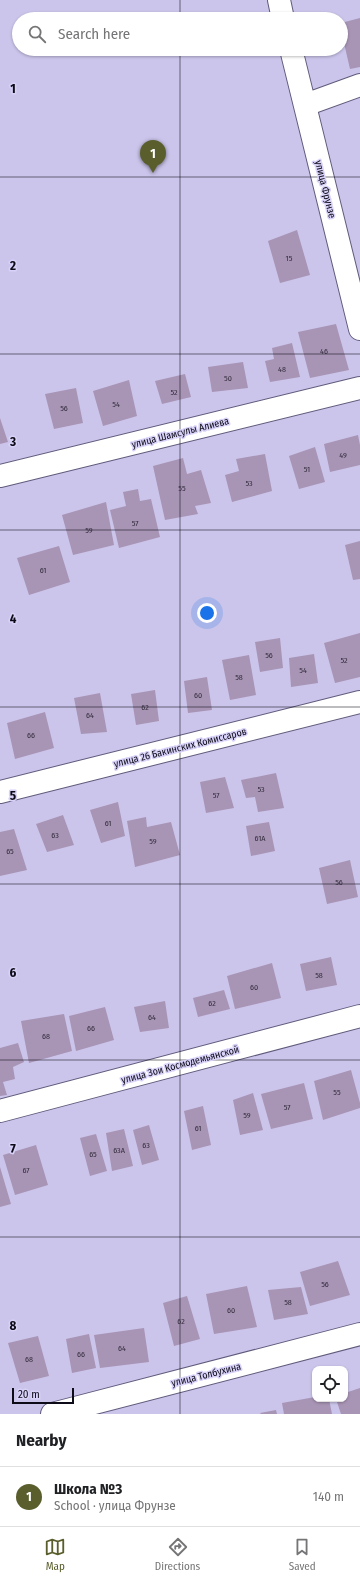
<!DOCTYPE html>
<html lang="en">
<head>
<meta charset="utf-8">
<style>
  body { margin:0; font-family:"Fira Sans Condensed",sans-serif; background:#f6f6f6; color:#202124 }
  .controls { position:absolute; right:12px; bottom:12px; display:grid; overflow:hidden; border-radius:8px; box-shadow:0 1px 3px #0004 }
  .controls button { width:36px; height:36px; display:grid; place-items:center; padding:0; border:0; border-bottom:1px solid #e0e0e0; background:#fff; color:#202124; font:20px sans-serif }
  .scale { position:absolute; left:12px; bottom:10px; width:62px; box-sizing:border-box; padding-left:4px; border:2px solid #0d0b17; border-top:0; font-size:11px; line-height:14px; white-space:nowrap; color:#0d0b17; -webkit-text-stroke:3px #d8d2f9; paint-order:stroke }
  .you { position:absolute; left:207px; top:613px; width:14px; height:14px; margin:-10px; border:3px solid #fff; border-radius:50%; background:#1a73e8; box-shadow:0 0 0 6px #1a73e833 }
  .badge { display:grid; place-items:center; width:26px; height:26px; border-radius:50%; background:#5a5e2c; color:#fff; font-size:13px; font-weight:700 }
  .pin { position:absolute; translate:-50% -33px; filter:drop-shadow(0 1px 2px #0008) }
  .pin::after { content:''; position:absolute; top:21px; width:14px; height:12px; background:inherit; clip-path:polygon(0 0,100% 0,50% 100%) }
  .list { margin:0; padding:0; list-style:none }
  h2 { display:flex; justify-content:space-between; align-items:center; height:52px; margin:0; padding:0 16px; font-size:17px }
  h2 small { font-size:13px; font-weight:400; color:#757577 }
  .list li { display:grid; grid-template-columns:26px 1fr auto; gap:12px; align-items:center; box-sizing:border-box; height:60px; padding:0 16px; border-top:1px solid #e0e0e0 }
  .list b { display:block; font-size:15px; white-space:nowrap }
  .list p { margin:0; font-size:13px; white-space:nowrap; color:#757577 }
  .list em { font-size:13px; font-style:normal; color:#757577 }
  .icon { flex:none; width:22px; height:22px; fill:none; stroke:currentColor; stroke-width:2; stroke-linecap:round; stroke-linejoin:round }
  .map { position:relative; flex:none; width:360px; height:1414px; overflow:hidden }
  .search { position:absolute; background:#fff; box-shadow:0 1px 3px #0004; left:12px; right:12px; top:12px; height:44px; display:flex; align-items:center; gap:10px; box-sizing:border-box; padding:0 14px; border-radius:22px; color:#757577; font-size:15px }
  .sheet { height:112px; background:#fff }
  nav { display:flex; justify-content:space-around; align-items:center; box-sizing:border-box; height:56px; border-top:1px solid #e0e0e0; background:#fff; font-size:11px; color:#757577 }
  nav a { display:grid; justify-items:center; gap:2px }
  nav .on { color:#5a5e2c }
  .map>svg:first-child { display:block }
  .building { fill:#a894b5 }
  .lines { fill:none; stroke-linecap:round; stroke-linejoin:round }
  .minor-casing { stroke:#605a7b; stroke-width:24 }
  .minor { stroke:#fff; stroke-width:22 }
  .grid { fill:none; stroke:#0d0b17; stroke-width:1; stroke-opacity:0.55 }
  .labels { text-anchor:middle; stroke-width:3; stroke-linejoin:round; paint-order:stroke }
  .number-label { font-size:8px; fill:#342d3e }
  .street-label { font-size:10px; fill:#0d0b17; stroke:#d8d2f9 }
  .grid-label { font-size:13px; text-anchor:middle; font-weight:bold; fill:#0d0b17; stroke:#d8d2f9; stroke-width:3; stroke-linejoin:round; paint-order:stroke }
</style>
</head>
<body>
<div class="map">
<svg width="360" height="1414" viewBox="0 0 360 1414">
  <rect width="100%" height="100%" fill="#cbc5eb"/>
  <path class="building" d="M360 18V67L350 69 341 30V23Z
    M297 230 310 275 280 283 268 241Z
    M336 324 349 370 310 378 298 332Z
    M292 343 300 377 270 382 265 361 274 359 272 348Z
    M243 362 248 388 212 392 208 367Z
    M185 374 191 397 162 404 155 381Z
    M129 380 137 416 103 426 93 391Z
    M76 388 83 423 54 429 45 394Z
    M0 418 8 442 0 444Z
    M358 435 360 445V465L330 472 324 444Z
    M315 447 325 482 299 489 289 456Z
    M265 454 272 491 232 502 225 475 239 471 236 459Z
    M183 458 187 474 201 470 211 503 195 506 198 514 165 520 153 466Z
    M138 489 140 501 151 499 160 537 119 548 110 510 126 506 123 492Z
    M106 502 114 545 73 555 62 515Z
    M360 541V579L353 580 345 545Z
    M59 546 70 582 29 595 17 558Z
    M360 633V677L335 683 324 643Z
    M280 638 283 668 260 672 255 642Z
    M314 654 318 683 291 687 289 658Z
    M249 655 256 695 230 700 222 660Z
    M207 677 212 710 188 713 184 681Z
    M155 690 159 721 136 725 131 694Z
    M100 693 107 732 81 734 74 698Z
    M45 712 54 748 15 759 7 723Z
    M276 773 284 808 258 812 255 797 246 798 241 780Z
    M225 777 234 808 206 813 200 782Z
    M118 802 125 836 101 843 90 810Z
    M63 815 74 845 47 852 36 824Z
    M146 817 147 827 171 822 180 855 135 867 127 821Z
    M269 822 275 851 251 856 246 826Z
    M14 829 27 870 0 876V832Z
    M350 860 358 897 327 904 319 868Z
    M331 957 337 985 306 991 300 964Z
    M272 963 281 998 235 1009 227 976Z
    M224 990 230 1009 198 1017 193 998Z
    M165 1001 169 1028 140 1032 134 1007Z
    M105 1007 114 1040 76 1051 69 1016Z
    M64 1014 72 1051 29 1063 21 1021Z
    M18 1043 24 1062 13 1067 15 1079 3 1082 7 1095 0 1096V1048Z
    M351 1070 360 1103V1108L323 1120 314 1081Z
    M304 1083 313 1119 271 1129 261 1094Z
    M253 1093 263 1130 240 1135 233 1100Z
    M203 1106 211 1145 192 1150 184 1111Z
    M149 1125 159 1160 142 1165 133 1130Z
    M124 1129 133 1166 112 1171 106 1133Z
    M96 1134 107 1171 90 1176 80 1138Z
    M36 1145 48 1185 15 1195 3 1155Z
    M0 1167 11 1204 0 1207Z
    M338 1261 350 1295 310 1306 300 1272Z
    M247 1286 257 1327 214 1334 206 1294Z
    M301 1287 308 1314 274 1320 268 1290Z
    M187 1296 200 1339 174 1346 163 1303Z
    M144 1328 149 1362 100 1368 94 1335Z
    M89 1334 96 1368 72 1373 66 1339Z
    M38 1336 49 1376 20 1383 8 1343Z
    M360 1388V1414H341L336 1399H345V1393Z
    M315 1397V1399H329L332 1414H284L282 1403Z
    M276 1410 277 1414H261L260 1413Z"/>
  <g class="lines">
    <defs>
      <path id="minor" d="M279 0 283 19
        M291 49 360 329
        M305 105 360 85
        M0 476 360 388
        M0 792 360 702
        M0 1111 360 1016
        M52 1414 360 1334"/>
    </defs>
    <use href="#minor" class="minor-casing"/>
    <use href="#minor" class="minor"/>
  </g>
  <path class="grid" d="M180 0V19M180 49V1414M0 177H360M0 354H360M0 530H360M0 707H360M0 884H360M0 1060H360M0 1237H360"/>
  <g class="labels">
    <g class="number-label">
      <text x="289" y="261">15</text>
      <text x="324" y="354">46</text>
      <text x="282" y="372">48</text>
      <text x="228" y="381">50</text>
      <text x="174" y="395">52</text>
      <text x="116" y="407">54</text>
      <text x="64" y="411">56</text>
      <text x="343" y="458">49</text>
      <text x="307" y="472">51</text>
      <text x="249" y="486">53</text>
      <text x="182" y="491">55</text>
      <text x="135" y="526">57</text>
      <text x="89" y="533">59</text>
      <text x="43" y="573">61</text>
      <text x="269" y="658">56</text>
      <text x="344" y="663">52</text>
      <text x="303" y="673">54</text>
      <text x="239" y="680">58</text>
      <text x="198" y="698">60</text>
      <text x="145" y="710">62</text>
      <text x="90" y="718">64</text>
      <text x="31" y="738">66</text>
      <text x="261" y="792">53</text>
      <text x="216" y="798">57</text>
      <text x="108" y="826">61</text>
      <text x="55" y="838">63</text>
      <text x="260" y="841">61А</text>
      <text x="153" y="844">59</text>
      <text x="10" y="854">65</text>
      <text x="339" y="885">56</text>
      <text x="319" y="978">58</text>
      <text x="254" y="990">60</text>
      <text x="212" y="1006">62</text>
      <text x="152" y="1020">64</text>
      <text x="91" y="1031">66</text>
      <text x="46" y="1039">68</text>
      <text x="337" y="1095">55</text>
      <text x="287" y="1110">57</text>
      <text x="247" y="1118">59</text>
      <text x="198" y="1131">61</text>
      <text x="146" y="1148">63</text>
      <text x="119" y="1153">63А</text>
      <text x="93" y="1157">65</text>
      <text x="26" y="1173">67</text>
      <text x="325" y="1287">56</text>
      <text x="288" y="1305">58</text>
      <text x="231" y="1313">60</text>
      <text x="181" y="1324">62</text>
      <text x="122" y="1351">64</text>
      <text x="81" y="1357">66</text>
      <text x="29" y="1362">68</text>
    </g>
    <g class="street-label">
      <text transform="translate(326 189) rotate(76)" y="4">улица Фрунзе</text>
      <text transform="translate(180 432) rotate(-14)" y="4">улица Шамсулы Алиева</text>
      <text transform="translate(180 747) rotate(-14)" y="4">улица 26 Бакинских Комиссаров</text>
      <text transform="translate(180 1064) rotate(-15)" y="4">улица Зои Космодемьянской</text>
      <text transform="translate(206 1374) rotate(-14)" y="4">улица Толбухина</text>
    </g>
  </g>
  <g class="grid-label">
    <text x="13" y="93">1</text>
    <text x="13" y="270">2</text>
    <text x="13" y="446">3</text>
    <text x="13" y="623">4</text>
    <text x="13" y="800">5</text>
    <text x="13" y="977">6</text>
    <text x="13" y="1153">7</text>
    <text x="13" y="1330">8</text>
  </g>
</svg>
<div class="controls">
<button><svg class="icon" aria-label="locate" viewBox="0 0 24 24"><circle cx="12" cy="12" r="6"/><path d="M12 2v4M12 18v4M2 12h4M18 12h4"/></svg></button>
</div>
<div class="scale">20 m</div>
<div class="you"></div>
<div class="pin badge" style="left:153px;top:173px">1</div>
<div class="search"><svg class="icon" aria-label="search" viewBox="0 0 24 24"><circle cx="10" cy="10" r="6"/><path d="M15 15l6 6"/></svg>Search here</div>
</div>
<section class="sheet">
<h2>Nearby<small></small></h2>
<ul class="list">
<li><span class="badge">1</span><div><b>Школа №3</b><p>School · улица Фрунзе</p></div><em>140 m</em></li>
</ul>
</section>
<nav>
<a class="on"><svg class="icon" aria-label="map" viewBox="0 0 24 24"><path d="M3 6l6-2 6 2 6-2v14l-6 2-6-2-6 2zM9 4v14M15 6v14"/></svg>Map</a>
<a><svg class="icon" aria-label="directions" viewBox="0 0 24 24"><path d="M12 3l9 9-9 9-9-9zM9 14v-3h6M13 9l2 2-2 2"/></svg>Directions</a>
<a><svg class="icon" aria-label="saved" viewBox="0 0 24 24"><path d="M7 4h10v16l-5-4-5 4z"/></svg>Saved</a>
</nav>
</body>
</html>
